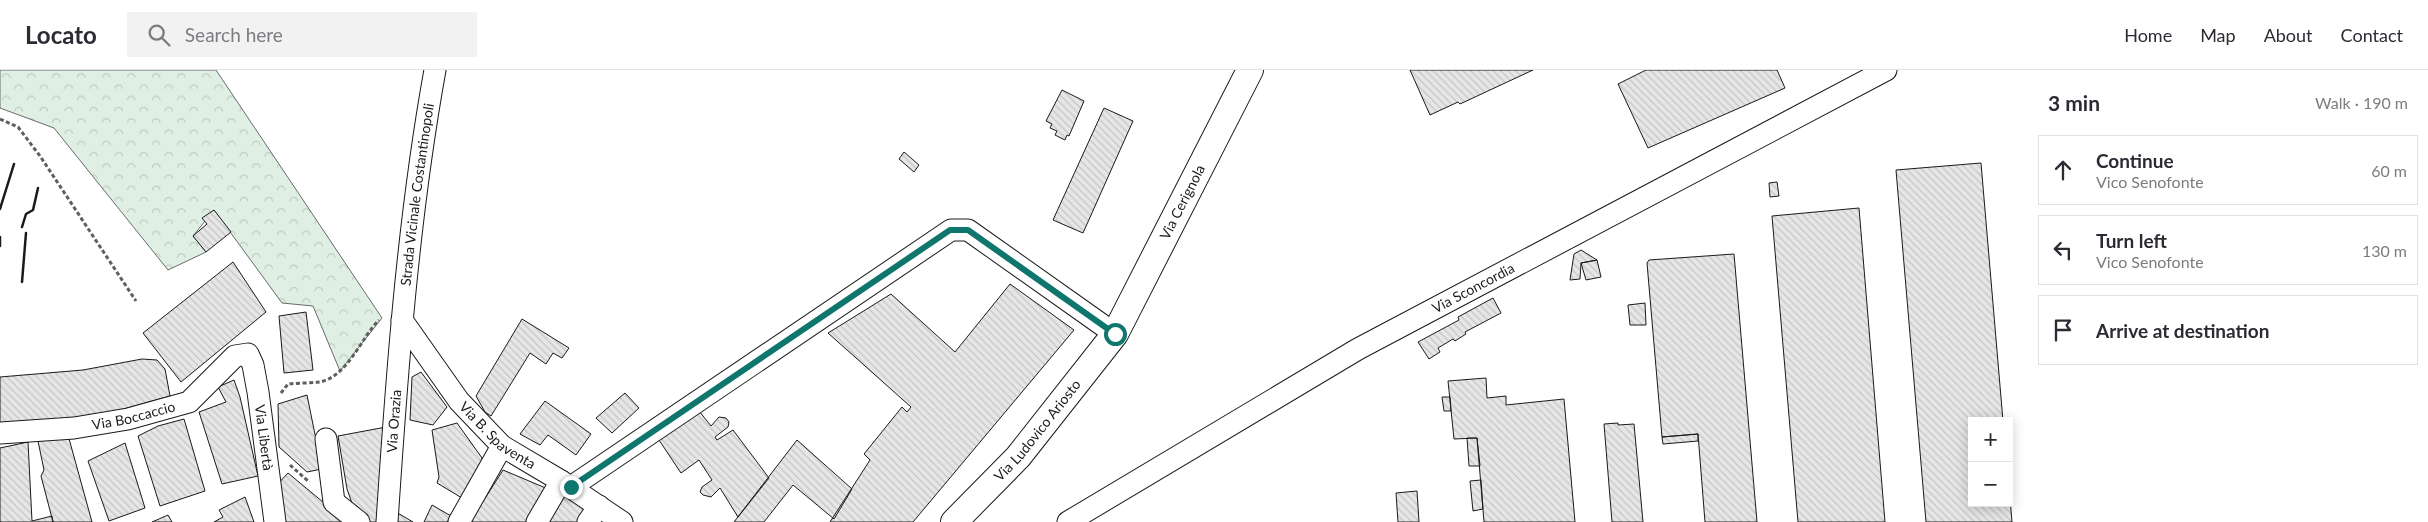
<!DOCTYPE html>
<html lang="en">
<head>
<meta charset="utf-8">
<style>
  body { margin:0; font-family:Lato,sans-serif; background:#f2f2f3; color:#2b2b33 }
  .controls { position:absolute; right:15px; bottom:15px; display:grid; overflow:hidden; border-radius:0px; box-shadow:0 2px 12px #0003 }
  .controls button { width:45px; height:45px; display:grid; place-items:center; padding:0; border:0; border-bottom:1px solid #e1e1e2; background:#fff; color:#2b2b33; font:25px sans-serif }
  .stop { position:absolute; width:15px; height:15px; margin:-11px; border:4px solid #0f766e; border-radius:50%; background:#fff }
  .stop.end { background:#0f766e; border-color:#fff; box-shadow:0 1px 5px #0008 }
  .list { margin:0; padding:0; list-style:none }
  h2 { display:flex; justify-content:space-between; align-items:center; height:65px; margin:0; padding:0 20px; font-size:21px }
  h2 small { font-size:16px; font-weight:400; color:#7c7c81 }
  .list li { display:grid; grid-template-columns:32px 1fr auto; gap:15px; align-items:center; box-sizing:border-box; height:70px; margin:0 10px 10px; padding:0 10px; border:1px solid #e1e1e2; border-radius:0px }
  .list b { display:block; font-size:19px; white-space:nowrap }
  .list p { margin:0; font-size:16px; white-space:nowrap; color:#7c7c81 }
  .list em { font-size:16px; font-style:normal; color:#7c7c81 }
  .icon { flex:none; width:28px; height:28px; fill:none; stroke:currentColor; stroke-width:2; stroke-linecap:round; stroke-linejoin:round }
  .map { position:relative; flex:none; width:2028px; height:452px; overflow:hidden }
  header { display:flex; align-items:center; gap:30px; box-sizing:border-box; height:70px; padding:0 25px; background:#fff; border-bottom:1px solid #e1e1e2 }
  header strong { font-size:24px }
  nav { display:flex; gap:28px; margin-inline-start:auto; font-size:18px }
  .search { width:350px; height:45px; background:#f2f2f3; display:flex; align-items:center; gap:12px; box-sizing:border-box; padding:0 18px; border-radius:0px; color:#7c7c81; font-size:19px }
  main { display:flex }
  aside { flex:1; background:#fff }
  .map>svg:first-child { display:block }
  .forest { fill:url(#forest-crowns); stroke:#6a6a6a }
  .building { fill:url(#building-back-hatch); stroke:#1a1a1a }
  .lines { fill:none; stroke-linecap:round; stroke-linejoin:round }
  .minor-casing { stroke:#1a1a1a; stroke-width:23 }
  .tertiary-casing { stroke:#1a1a1a; stroke-width:28 }
  .path { stroke:#5f5f5f; stroke-width:3; stroke-dasharray:4 2.5; stroke-linecap:butt }
  .minor { stroke:#fff; stroke-width:21 }
  .tertiary { stroke:#fff; stroke-width:26 }
  .wall { stroke:#1a1a1a; stroke-width:2.5 }
  .route { stroke:#0f766e; stroke-width:6 }
  .labels { text-anchor:middle; stroke-width:4; stroke-linejoin:round; paint-order:stroke }
  .street-label { font-size:14px; fill:#1a1a1a; stroke:#fff }
</style>
</head>
<body>
<header>
<strong>Locato</strong>
<div class="search"><svg class="icon" aria-label="search" viewBox="0 0 24 24"><circle cx="10" cy="10" r="6"/><path d="M15 15l6 6"/></svg>Search here</div>
<nav><a>Home</a><a>Map</a><a>About</a><a>Contact</a></nav>
</header>
<main>
<div class="map">
<svg width="2028" height="452" viewBox="0 0 2028 452">
  <defs>
    <pattern id="forest-crowns" width="20" height="18" patternUnits="userSpaceOnUse" patternTransform="scale(1.25)"><rect width="20" height="18" fill="#e0efe3"/><path d="M2 6a3 3 0 1 1 6 0M12 15a3 3 0 1 1 6 0" fill="none" stroke="#c0ccc2"/></pattern>
    <pattern id="building-back-hatch" width="6" height="6" patternUnits="userSpaceOnUse" patternTransform="scale(1.25)"><rect width="6" height="6" fill="#e6e6e6"/><path d="M-1 5l2 2M0 0l6 6M5-1l2 2" fill="none" stroke="#c5c5c5"/></pattern>
  </defs>
  <rect width="100%" height="100%" fill="#fff"/>
  <path class="forest" d="M0 0H216L382 248 340 301 313 236 282 233 214 140 193 166 206 182 168 200 54 58 0 38Z"/>
  <path class="building" d="M1410 0H1533L1460 34 1458 32 1430 45Z
    M1646 0H1777L1785 18 1648 78 1618 14Z
    M1062 20 1084 31 1069 66 1067 65 1065 70 1055 65 1057 61 1050 58 1052 54 1046 51Z
    M1104 38 1133 51 1083 163 1053 150Z
    M904 82 919 95 914 102 899 89Z
    M1981 93 2003 351H1972V433H2009V417L2012 452H1926L1896 100Z
    M1777 112 1779 126 1770 127 1769 113Z
    M1859 138 1885 452H1798L1772 146Z
    M214 140 231 162 206 182 193 166 207 154 202 148Z
    M1581 180 1597 190 1581 193 1580 209 1570 210 1574 184Z
    M1734 184 1757 452H1705L1698 364 1662 367 1647 193 1649 190Z
    M1597 190 1601 207 1586 210 1581 193Z
    M233 192 266 242 181 312 143 263Z
    M1010 214 1074 260 913 452H830L870 390 864 384 902 337 907 342 911 337 828 263 891 224 955 282Z
    M1493 228 1501 243 1465 262 1466 264 1455 271 1453 269 1438 278 1440 282 1429 289 1418 272 1459 250 1458 247Z
    M1645 233 1646 255H1630L1628 235Z
    M306 242 313 300 284 303 279 246Z
    M522 249 569 278 562 288 553 283 546 294 530 283 491 346 485 342 476 326Z
    M142 289 157 290 165 299 170 326 88 349 0 358V307L83 300Z
    M421 302 447 337 433 355 410 350 412 307Z
    M1486 308 1487 328 1506 326V335L1564 329 1575 452H1484L1477 368 1454 369 1448 311Z
    M234 310 240 327 258 406 222 414 199 342 226 332 218 317Z
    M625 323 639 338 612 363 596 348Z
    M307 325 322 399 307 402 279 377 278 334Z
    M1442 327H1450L1451 341H1444Z
    M545 331 591 364 576 385 548 365 540 375 520 364Z
    M699 341 711 356 719 347 726 348 729 352 728 357 715 367 717 370 733 360 769 408 738 447 720 418 711 427 703 425 700 422 702 417 712 410 699 390 681 403 659 370Z
    M184 349 205 421 160 436 138 366 158 356Z
    M457 353 482 388V395L462 428 437 413 439 407 432 360Z
    M1618 353V355L1634 354 1643 452H1612L1604 354Z
    M386 357 380 452H366L354 439 347 419 338 366Z
    M1698 364V371L1663 374 1662 367Z
    M68 365 92 452H53L41 406 44 400 38 371Z
    M1467 368H1477L1480 396H1469Z
    M797 370 852 419 834 449 793 415 764 452H734Z
    M28 372 32 451 52 446 53 452H0V378Z
    M125 373 145 438 109 451 88 391Z
    M503 400 548 419 527 452H470Z
    M288 403 347 452H283L275 417Z
    M1481 410 1483 439 1473 441 1470 411Z
    M1417 421 1419 452H1398L1396 423Z
    M563 426 587 436 577 452H546Z
    M245 427 254 452H214L223 447 219 440Z
    M432 435 451 446 447 452H424Z
    M396 442 413 452H395Z
    M168 445 172 452H152Z"/>
  <g class="lines">
    <defs>
      <g id="minor">
        <path id="s1" d="M402 250 459 331 502 376 561 411 622 452"/>
        <path id="s2" d="M0 363 74 358 128 349 189 332 235 286 248 284 253 295 258 322 275 452"/>
        <path d="M326 369 334 432 359 452"/>
        <path d="M571 417 951 160H968L1115 264"/>
        <path id="s3" d="M387 452C397 301 408 149 435 0"/>
        <path d="M459 452 502 376"/>
        <path d="M537 452 561 411"/>
        <path d="M588 452 599 436"/>
        <path id="s4" d="M1068 452 1358 279 1886 0"/>
      </g>
      <g id="tertiary">
        <path id="s5" d="M954 452 1018 387 1115 264 1250 0"/>
      </g>
    </defs>
    <use href="#minor" class="minor-casing"/>
    <use href="#tertiary" class="tertiary-casing"/>
    <path class="path" d="M0 49 18 57 40 86 136 231
      M281 323 288 314C298 313 310 313 320 312 348 306 361 268 379 250
      M290 395 308 411"/>
    <use href="#minor" class="minor"/>
    <use href="#tertiary" class="tertiary"/>
    <path class="wall" d="M0 139 14 94
      M22 157 26 144 33 140 38 118
      M0 167V176
      M22 212 26 163"/>
  </g>
  <g class="lines">
    <path class="route" d="M571 417 950 160H968L1115 264"/>
  </g>
  <g class="labels">
    <g class="street-label">
      <text dy="5" stroke="none"><textPath href="#s3" startOffset="329">Strada Vicinale Costantinopoli</textPath></text>
      <text dy="5" stroke="none"><textPath href="#s5" startOffset="396">Via Cerignola</textPath></text>
      <text dy="5" stroke="none"><textPath href="#s4" startOffset="468">Via Sconcordia</textPath></text>
      <text dy="5" stroke="none"><textPath href="#s2" startOffset="135">Via Boccaccio</textPath></text>
      <text dy="5" stroke="none"><textPath href="#s3" startOffset="101">Via Orazia</textPath></text>
      <text dy="5" stroke="none"><textPath href="#s5" startOffset="124">Via Ludovico Ariosto</textPath></text>
      <text dy="5" stroke="none"><textPath href="#s1" startOffset="151">Via B. Spaventa</textPath></text>
      <text dy="5" stroke="none"><textPath href="#s2" startOffset="356">Via Libertà</textPath></text>
    </g>
  </g>
</svg>
<div class="controls">
<button>+</button>
<button>−</button>
</div>
<div class="stop" style="left:1115px;top:264px"></div>
<div class="stop end" style="left:571px;top:417px"></div>
</div>
<aside>
<h2>3 min<small>Walk · 190 m</small></h2>
<ul class="list">
<li><svg class="icon" aria-label="ahead" viewBox="0 0 24 24"><path d="M12 20V5M6 11l6-6 6 6"/></svg><div><b>Continue</b><p>Vico Senofonte</p></div><em>60 m</em></li>
<li><svg class="icon" aria-label="left" viewBox="0 0 24 24"><path d="M17 20v-9H6M10 6l-5 5 5 5"/></svg><div><b>Turn left</b><p>Vico Senofonte</p></div><em>130 m</em></li>
<li><svg class="icon" aria-label="arrive" viewBox="0 0 24 24"><path d="M6 21V4h12l-3 4 3 4H6"/></svg><div><b>Arrive at destination</b></div></li>
</ul>
</aside>
</main>
</body>
</html>
